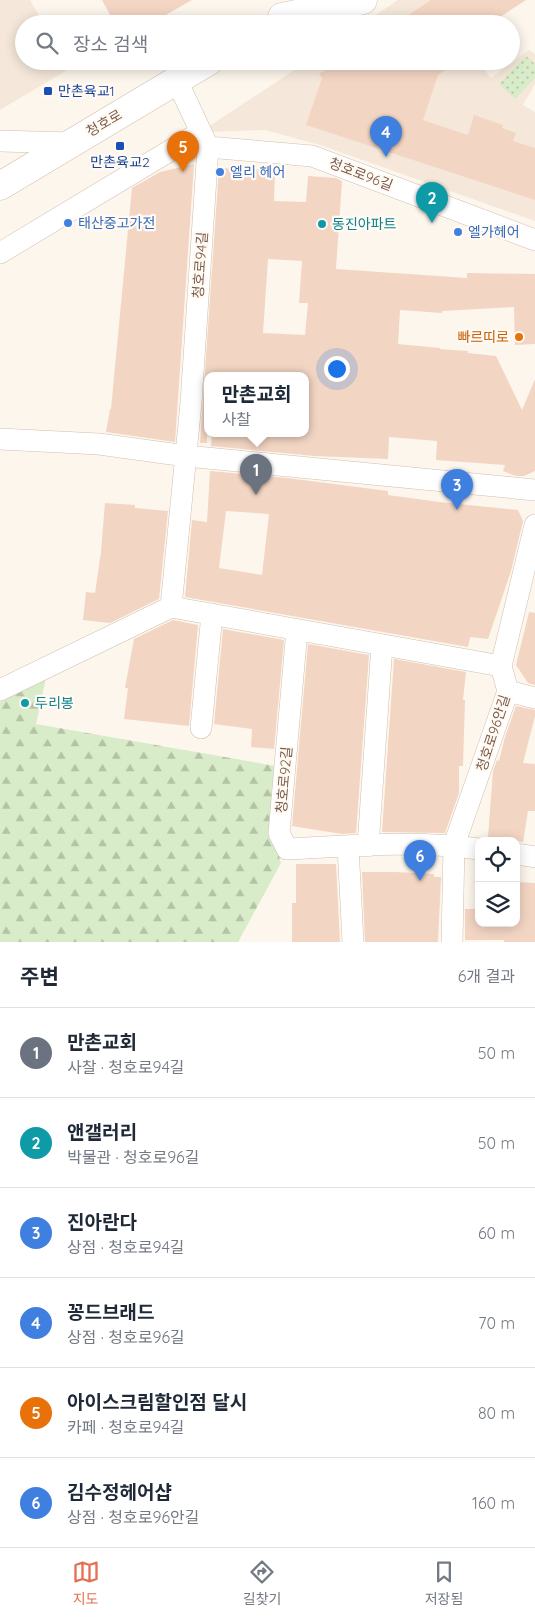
<!DOCTYPE html>
<html lang="ko">
<head>
<meta charset="utf-8">
<style>
  body { margin:0; font-family:Quicksand,"Noto Sans KR",sans-serif; background:#f6f6f7; color:#1f2937 }
  .controls { position:absolute; right:15px; bottom:15px; display:grid; overflow:hidden; border-radius:10px; box-shadow:0 2px 12px #0003 }
  .controls button { width:45px; height:45px; display:grid; place-items:center; padding:0; border:0; border-bottom:1px solid #e0e1e3; background:#fff; color:#1f2937; font:25px sans-serif }
  .you { position:absolute; left:336px; top:368px; width:18px; height:18px; margin:-12px; border:4px solid #fff; border-radius:50%; background:#1a73e8; box-shadow:0 0 0 8px #1a73e833 }
  .badge { display:grid; place-items:center; width:32px; height:32px; border-radius:50%; background:#e76f51; color:#fff; font-size:16px; font-weight:700 }
  .pin { position:absolute; translate:-50% -41px; filter:drop-shadow(0 1px 2px #0008) }
  .pin::after { content:''; position:absolute; top:26px; width:18px; height:15px; background:inherit; clip-path:polygon(0 0,100% 0,50% 100%) }
  .popup { position:absolute; left:204px; top:372px; width:105px; height:65px; box-sizing:border-box; display:grid; place-content:center; border-radius:10px; background:#fff; filter:drop-shadow(0 1px 4px #0005); font-size:16px; white-space:nowrap; color:#747a83 }
  .popup b { font-size:19px; color:#1f2937 }
  .popup::after { content:''; position:absolute; left:50%; top:100%; margin-left:-10px; border:10px solid transparent; border-top-color:#fff }
  .list { margin:0; padding:0; list-style:none }
  h2 { display:flex; justify-content:space-between; align-items:center; height:65px; margin:0; padding:0 20px; font-size:21px }
  h2 small { font-size:16px; font-weight:400; color:#747a83 }
  .list li { display:grid; grid-template-columns:32px 1fr auto; gap:15px; align-items:center; box-sizing:border-box; height:90px; padding:0 20px; border-top:1px solid #e0e1e3 }
  .list b { display:block; font-size:19px; white-space:nowrap }
  .list p { margin:0; font-size:16px; white-space:nowrap; color:#747a83 }
  .list em { font-size:16px; font-style:normal; color:#747a83 }
  .icon { flex:none; width:28px; height:28px; fill:none; stroke:currentColor; stroke-width:2; stroke-linecap:round; stroke-linejoin:round }
  .map { position:relative; flex:none; width:535px; height:942px; overflow:hidden }
  .search { position:absolute; background:#fff; box-shadow:0 2px 12px #0003; left:15px; right:15px; top:15px; height:55px; display:flex; align-items:center; gap:12px; box-sizing:border-box; padding:0 18px; border-radius:28px; color:#747a83; font-size:19px }
  .sheet { height:605px; background:#fff }
  nav { display:flex; justify-content:space-around; align-items:center; box-sizing:border-box; height:70px; border-top:1px solid #e0e1e3; background:#fff; font-size:14px; color:#747a83 }
  nav a { display:grid; justify-items:center; gap:2px }
  nav .on { color:#e76f51 }
  .map>svg:first-child { display:block }
  .residential { fill:#f5e8da }
  .grass { fill:url(#grass-dots) }
  .forest { fill:url(#forest-firs) }
  .building { fill:#f3d5c3; fill-rule:evenodd }
  .lines { fill:none; stroke-linecap:round; stroke-linejoin:round }
  .minor-casing { stroke:#d1beb0; stroke-width:22 }
  .secondary-casing { stroke:#d6c0b0; stroke-width:29 }
  .minor { stroke:#fff; stroke-width:21 }
  .secondary { stroke:#fff; stroke-width:28 }
  .transit-dot { fill:#1a4fb4; stroke:#fffaf3; stroke-width:2 }
  .shop-dot { fill:#3f7fe0; stroke:#fffaf3; stroke-width:2 }
  .culture-dot { fill:#0f9aa8; stroke:#fffaf3; stroke-width:2 }
  .food-dot { fill:#e8710a; stroke:#fffaf3; stroke-width:2 }
  .labels { text-anchor:middle; stroke-width:4.5; stroke-linejoin:round; paint-order:stroke }
  .transit-label { font-size:14px; fill:#164399; stroke:#fffaf3; text-anchor:start }
  .street-label { font-size:14px; fill:#7a5c4d; stroke:#fffaf3 }
  .shop-label { font-size:14px; fill:#366cbe; stroke:#fffaf3; text-anchor:start }
  .culture-label { font-size:14px; fill:#0d838f; stroke:#fffaf3; text-anchor:start }
  .food-label { font-size:14px; fill:#c56008; stroke:#fffaf3; text-anchor:end }
</style>
</head>
<body>
<div class="map">
<svg width="535" height="942" viewBox="0 0 535 942">
  <defs>
    <pattern id="grass-dots" width="8" height="8" patternUnits="userSpaceOnUse" patternTransform="scale(1.25)"><rect width="8" height="8" fill="#d8ecc9"/><path d="M2 2h.1M6 6h.1" fill="none" stroke="#b4c2a5" stroke-width="1.8" stroke-linecap="round"/></pattern>
    <pattern id="forest-firs" width="22" height="20" patternUnits="userSpaceOnUse" patternTransform="scale(1.25)"><rect width="22" height="20" fill="#d8ecc9"/><path d="M5 1l3.5 6h-7zM16 11l3.5 6h-7z" fill="#b4c2a5"/></pattern>
  </defs>
  <rect width="100%" height="100%" fill="#fdf6ec"/>
  <path class="residential" d="M0 0H30L44 24H24V61H65L69 69 0 110Z
    M398 0H433L450 24H363Z
    M529 50 535 54V84L523 105 535 112V221L320 145 265 130 211 132 208 127 308 61H478L491 78Z"/>
  <path class="grass" d="M526 56 535 64V78L515 99 499 84Z"/>
  <path class="forest" d="M46 678 36 724 276 766 271 828 281 863 238 942H0V702Z"/>
  <path class="building" d="M102 0H192L150 24H115Z
    M431 0H526L489 24H395Z
    M338 61H459L438 75 423 120 468 135 474 115 503 125 502 128 516 133 513 141 535 148V200L306 125 322 78 319 74Z
    M194 164 175 442 106 432 110 409H111L132 188 160 172Z
    M219 168 275 170 274 201 306 202 308 176 336 178 342 181 336 269 467 278V273L535 274V344L515 345 514 307 442 311V313L400 310 398 344 440 348V349L468 351V353L496 356 522 410 535 379V471L524 476H516L503 471 505 465 436 460 437 441 389 437 388 459 315 456 211 446 212 434H305V376H207V443H200ZM268 259 302 261 299 303H308L305 335 263 333Z
    M210 471 287 478 388 491V495L439 502 518 510 523 521 511 571 488 639 470 637 468 647 185 597 192 520 207 522ZM226 511 269 514 262 575 219 568Z
    M105 503 135 505V508L168 511 159 599 110 623 83 620 86 592 95 593 101 552Z
    M529 612 535 613V685L528 683 516 665Z
    M173 620 198 625 189 726 124 719 128 688H125L134 639Z
    M223 629 284 640 274 749 251 747 252 729 214 724Z
    M308 644 369 655 356 833 342 834 292 826Z
    M394 659 466 672 463 700H465L463 766H459V793L445 833 382 832Z
    M516 706 535 710V716L523 763 535 764V811H528L523 842 488 837 493 771 497 760 499 761 505 737Z
    M296 864H336L340 942H292V903H296Z
    M362 872H395L434 874V877H441L438 942H365Z
    M516 882 535 883V942H504V940H465V909H479V923H516Z"/>
  <g class="lines">
    <defs>
      <path id="minor" d="M0 141 71 143
        M208 147 312 156 535 240
        M0 253 201 132
        M0 439 99 444 186 456 535 490
        M171 607 191 403 208 147 177 81
        M297 630 279 833 287 849C349 846 418 840 479 849
        M0 690 171 607 501 666
        M508 691 535 698
        M201 728 212 614
        M348 846 353 942
        M368 846 382 645
        M516 854 535 857
        M452 942 454 845 508 691 501 666 535 525"/>
      <path id="secondary" d="M282 17 363 0
        M0 186 209 61"/>
    </defs>
    <use href="#minor" class="minor-casing"/>
    <use href="#secondary" class="secondary-casing"/>
    <use href="#minor" class="minor"/>
    <use href="#secondary" class="secondary"/>
  </g>
  <g class="transit-dot">
    <rect x="43" y="86" width="10" height="10" rx="2.5"/>
    <rect x="115" y="141" width="10" height="10" rx="2.5"/>
  </g>
  <g class="shop-dot">
    <circle cx="220" cy="172" r="5"/>
    <circle cx="68" cy="223" r="5"/>
    <circle cx="458" cy="232" r="5"/>
  </g>
  <g class="culture-dot">
    <circle cx="322" cy="224" r="5"/>
    <circle cx="25" cy="703" r="5"/>
  </g>
  <circle class="food-dot" cx="519" cy="337" r="5"/>
  <g class="labels">
    <g class="transit-label">
      <text x="58" y="96">만촌육교1</text>
      <text x="120" y="167" text-anchor="middle">만촌육교2</text>
    </g>
    <g class="street-label">
      <text transform="translate(104 123) rotate(-30)" y="5">청호로</text>
      <text transform="translate(361 174) rotate(21)" y="5">청호로96길</text>
      <text transform="translate(200 265) rotate(-86)" y="5">청호로94길</text>
      <text transform="translate(493 733) rotate(-72)" y="5">청호로96안길</text>
      <text transform="translate(284 780) rotate(-85)" y="5">청호로92길</text>
    </g>
    <g class="shop-label">
      <text x="230" y="177">엘리 헤어</text>
      <text x="78" y="228">태산중고가전</text>
      <text x="468" y="237">엘가헤어</text>
    </g>
    <g class="culture-label">
      <text x="332" y="229">동진아파트</text>
      <text x="35" y="708">두리봉</text>
    </g>
    <g class="food-label">
      <text x="509" y="342">빠르띠로</text>
    </g>
  </g>
</svg>
<div class="controls">
<button><svg class="icon" aria-label="locate" viewBox="0 0 24 24"><circle cx="12" cy="12" r="6"/><path d="M12 2v4M12 18v4M2 12h4M18 12h4"/></svg></button>
<button><svg class="icon" aria-label="layers" viewBox="0 0 24 24"><path d="M12 4l9 5-9 5-9-5zM3 14l9 5 9-5"/></svg></button>
</div>
<div class="you"></div>
<div class="pin badge" style="left:256px;top:495px;background:#6b7280">1</div>
<div class="popup"><b>만촌교회</b>사찰</div>
<div class="pin badge" style="left:432px;top:223px;background:#0f9aa8">2</div>
<div class="pin badge" style="left:457px;top:510px;background:#3f7fe0">3</div>
<div class="pin badge" style="left:386px;top:157px;background:#3f7fe0">4</div>
<div class="pin badge" style="left:183px;top:172px;background:#e8710a">5</div>
<div class="pin badge" style="left:420px;top:881px;background:#3f7fe0">6</div>
<div class="search"><svg class="icon" aria-label="search" viewBox="0 0 24 24"><circle cx="10" cy="10" r="6"/><path d="M15 15l6 6"/></svg>장소 검색</div>
</div>
<section class="sheet">
<h2>주변<small>6개 결과</small></h2>
<ul class="list">
<li><span class="badge" style="background:#6b7280">1</span><div><b>만촌교회</b><p>사찰 · 청호로94길</p></div><em>50 m</em></li>
<li><span class="badge" style="background:#0f9aa8">2</span><div><b>앤갤러리</b><p>박물관 · 청호로96길</p></div><em>50 m</em></li>
<li><span class="badge" style="background:#3f7fe0">3</span><div><b>진아란다</b><p>상점 · 청호로94길</p></div><em>60 m</em></li>
<li><span class="badge" style="background:#3f7fe0">4</span><div><b>꽁드브래드</b><p>상점 · 청호로96길</p></div><em>70 m</em></li>
<li><span class="badge" style="background:#e8710a">5</span><div><b>아이스크림할인점 달시</b><p>카페 · 청호로94길</p></div><em>80 m</em></li>
<li><span class="badge" style="background:#3f7fe0">6</span><div><b>김수정헤어샵</b><p>상점 · 청호로96안길</p></div><em>160 m</em></li>
</ul>
</section>
<nav>
<a class="on"><svg class="icon" aria-label="map" viewBox="0 0 24 24"><path d="M3 6l6-2 6 2 6-2v14l-6 2-6-2-6 2zM9 4v14M15 6v14"/></svg>지도</a>
<a><svg class="icon" aria-label="directions" viewBox="0 0 24 24"><path d="M12 3l9 9-9 9-9-9zM9 14v-3h6M13 9l2 2-2 2"/></svg>길찾기</a>
<a><svg class="icon" aria-label="saved" viewBox="0 0 24 24"><path d="M7 4h10v16l-5-4-5 4z"/></svg>저장됨</a>
</nav>
</body>
</html>
